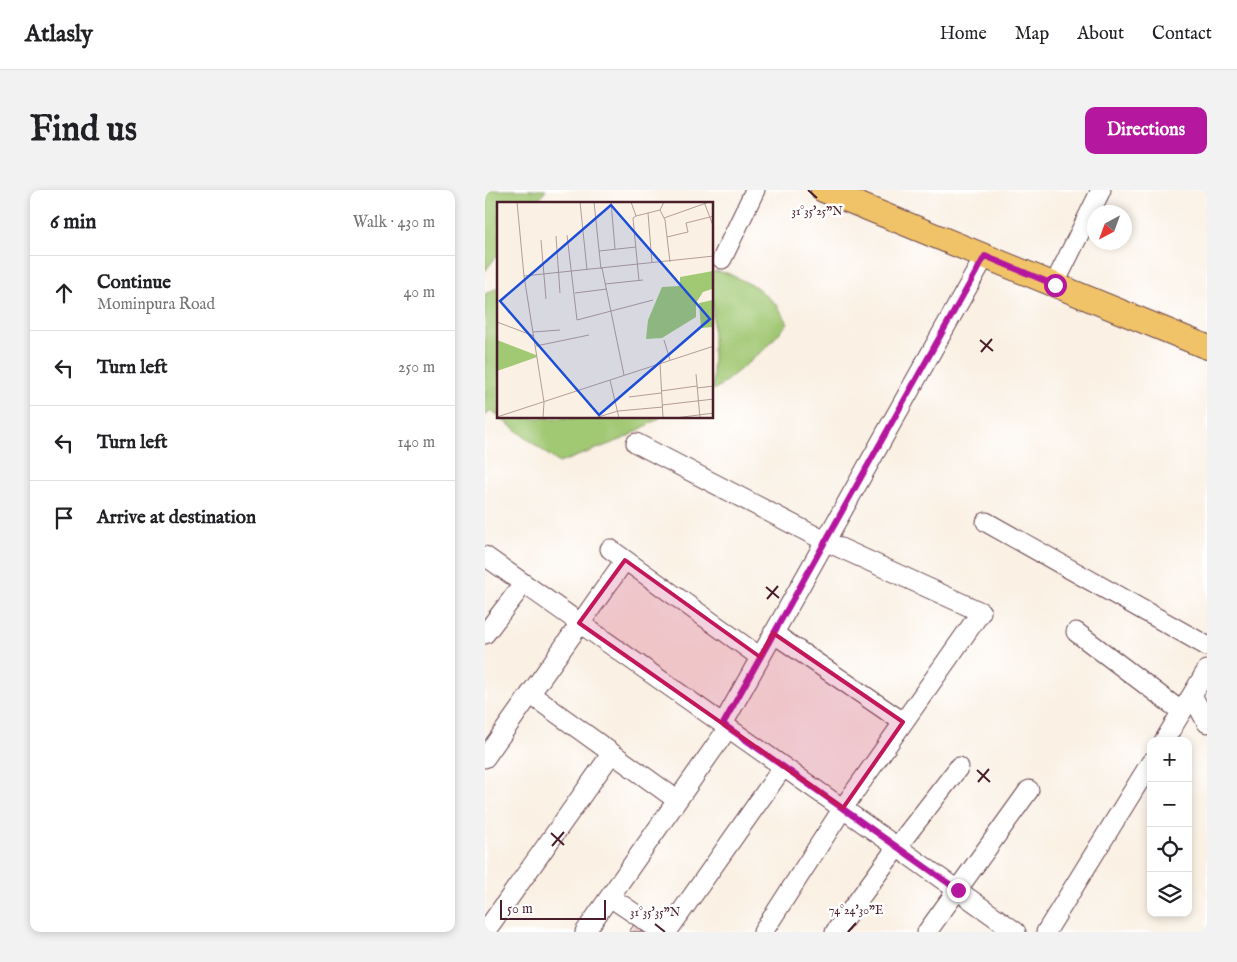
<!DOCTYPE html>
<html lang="en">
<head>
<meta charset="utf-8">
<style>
  body { margin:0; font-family:"IM FELL English",serif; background:#f2f2f2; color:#202124 }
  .controls { position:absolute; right:15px; bottom:15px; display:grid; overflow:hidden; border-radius:10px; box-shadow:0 2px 8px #0003 }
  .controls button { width:45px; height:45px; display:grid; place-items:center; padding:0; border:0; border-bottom:1px solid #e0e0e0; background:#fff; color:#202124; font:25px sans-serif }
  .compass { position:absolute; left:602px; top:15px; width:45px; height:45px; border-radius:50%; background:#fff; box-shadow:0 2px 8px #0003; rotate:221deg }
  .scale { position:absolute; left:15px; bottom:12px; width:106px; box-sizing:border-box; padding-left:5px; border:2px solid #4a1f2b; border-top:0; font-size:14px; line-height:18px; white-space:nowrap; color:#4a1f2b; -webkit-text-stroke:4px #fff; paint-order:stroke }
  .stop { position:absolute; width:15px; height:15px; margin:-11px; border:4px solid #b5179e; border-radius:50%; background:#fff }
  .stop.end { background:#b5179e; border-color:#fff; box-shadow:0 1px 5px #0008 }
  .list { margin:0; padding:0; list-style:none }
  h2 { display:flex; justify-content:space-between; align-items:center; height:65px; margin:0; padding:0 20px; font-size:21px }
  h2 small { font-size:16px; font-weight:400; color:#757577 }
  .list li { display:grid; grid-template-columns:32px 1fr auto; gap:15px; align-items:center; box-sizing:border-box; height:75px; padding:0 20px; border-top:1px solid #e0e0e0 }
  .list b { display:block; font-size:19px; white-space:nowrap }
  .list p { margin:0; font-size:16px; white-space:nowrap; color:#757577 }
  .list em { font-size:16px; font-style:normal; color:#757577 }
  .icon { flex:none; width:28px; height:28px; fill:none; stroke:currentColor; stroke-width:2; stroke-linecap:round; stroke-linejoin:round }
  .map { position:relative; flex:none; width:722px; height:742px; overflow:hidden; border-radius:10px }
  header { display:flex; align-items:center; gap:30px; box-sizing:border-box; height:70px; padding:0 25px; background:#fff; border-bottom:1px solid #e0e0e0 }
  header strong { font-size:24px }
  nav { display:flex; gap:28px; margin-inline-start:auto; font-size:18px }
  .intro { display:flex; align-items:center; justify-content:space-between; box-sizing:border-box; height:120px; padding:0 30px }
  h1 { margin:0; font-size:35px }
  .button { padding:12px 22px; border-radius:10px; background:#b5179e; color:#fff; font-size:18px; font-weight:700 }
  main { display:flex; gap:30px; padding:0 30px }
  aside { flex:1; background:#fff; border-radius:10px; box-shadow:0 2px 8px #0003 }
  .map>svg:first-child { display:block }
  .green { fill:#a1c873; stroke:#76744f }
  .building { fill:#cb9686 }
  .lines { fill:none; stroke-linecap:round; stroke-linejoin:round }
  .minor-casing { stroke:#643e47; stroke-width:21 }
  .major-casing { stroke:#643e47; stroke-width:26 }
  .minor { stroke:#fff; stroke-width:19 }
  .major { stroke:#f0c369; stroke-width:24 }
  .route { stroke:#b5179e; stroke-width:6 }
  .marked { fill:#c2185b; fill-opacity:0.2; stroke:#c2185b; stroke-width:4; stroke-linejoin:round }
  .ticks { fill:none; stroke:#4a1f2b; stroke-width:2 }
  .inset-road { fill:none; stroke:#b49c99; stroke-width:1 }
  .view { fill:#1d4ed8; fill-opacity:0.15; stroke:#1d4ed8; stroke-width:2.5 }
  .inset-edge { fill:none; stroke:#4a1f2b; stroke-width:2.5 }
  .ticks-label { font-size:12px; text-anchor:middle; fill:#4a1f2b; stroke:#fff; stroke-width:5; stroke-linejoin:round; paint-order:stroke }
</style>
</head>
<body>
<header>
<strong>Atlasly</strong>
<nav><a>Home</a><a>Map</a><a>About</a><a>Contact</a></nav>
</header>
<div class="intro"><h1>Find us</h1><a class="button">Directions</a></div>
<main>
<aside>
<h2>6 min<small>Walk · 430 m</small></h2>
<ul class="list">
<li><svg class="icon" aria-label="ahead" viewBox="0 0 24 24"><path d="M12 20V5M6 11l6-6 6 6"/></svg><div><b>Continue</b><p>Mominpura Road</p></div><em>40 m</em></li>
<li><svg class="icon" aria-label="left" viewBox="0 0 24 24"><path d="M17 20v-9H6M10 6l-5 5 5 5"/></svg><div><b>Turn left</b></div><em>250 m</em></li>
<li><svg class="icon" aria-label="left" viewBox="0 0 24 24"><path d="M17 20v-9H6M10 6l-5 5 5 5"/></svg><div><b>Turn left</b></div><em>140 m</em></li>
<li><svg class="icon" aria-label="arrive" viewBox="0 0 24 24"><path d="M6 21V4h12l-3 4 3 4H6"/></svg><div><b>Arrive at destination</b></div></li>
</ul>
</aside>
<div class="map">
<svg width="722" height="742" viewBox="0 0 722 742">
  <rect width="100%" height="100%" fill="#fff"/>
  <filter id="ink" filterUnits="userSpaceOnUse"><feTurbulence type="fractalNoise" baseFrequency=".02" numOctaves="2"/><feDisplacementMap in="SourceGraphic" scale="10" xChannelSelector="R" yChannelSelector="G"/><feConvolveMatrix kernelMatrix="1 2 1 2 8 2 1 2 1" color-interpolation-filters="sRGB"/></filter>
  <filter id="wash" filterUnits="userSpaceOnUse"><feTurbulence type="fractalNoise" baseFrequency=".0096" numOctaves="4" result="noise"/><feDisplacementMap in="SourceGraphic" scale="20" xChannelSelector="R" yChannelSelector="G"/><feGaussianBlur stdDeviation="1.12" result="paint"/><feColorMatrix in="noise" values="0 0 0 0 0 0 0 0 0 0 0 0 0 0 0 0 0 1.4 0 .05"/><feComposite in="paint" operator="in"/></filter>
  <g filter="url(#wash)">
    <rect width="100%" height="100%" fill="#faf0e3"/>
    <path class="green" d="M0 0H61L51 14H14V63L0 81Z
      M228 81 242 83 271 97 292 115 303 133 281 158 235 196 228 200Z
      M14 97V226L6 220 0 226V104Z
      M15 228H175L138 249 74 273Z"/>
    <g id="blocks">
      <path class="building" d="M152 730 170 742H144Z"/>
    </g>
  </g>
  <g filter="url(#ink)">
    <use href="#blocks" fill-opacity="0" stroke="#643e47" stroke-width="1"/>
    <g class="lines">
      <defs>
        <path id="minor" d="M237 69 270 0
          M569 95 616 0
          M151 253 340 351 496 422 358 618 278 742
          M501 332 722 456
          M125 359 275 467
          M0 366 412 657 531 742
          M591 442 697 522
          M288 443 418 532
          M0 444 36 397 37 392
          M45 504 192 610
          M707 505 722 533
          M238 534 500 66
          M679 551 722 480
          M0 568 140 370
          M125 707 177 742
          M0 742 127 563
          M100 742 243 538
          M182 742 298 577
          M350 742 412 657 474 577
          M442 742 544 600
          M561 742 666 572"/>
        <path id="major" d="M338 0 722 157"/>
      </defs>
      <use href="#minor" class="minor-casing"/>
      <use href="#major" class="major-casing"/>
      <use href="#minor" class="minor"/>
      <use href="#major" class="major"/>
    </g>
  </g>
  <g class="lines" filter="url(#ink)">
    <path class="route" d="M473 700 238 534 500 66 570 95"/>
  </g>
  <path class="marked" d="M140 370 275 467 288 443 418 532 358 618 94 433Z"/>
  <path class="ticks" d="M323 0 332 8M495 150 508 161M496 162 507 149M281 397 294 408M282 409 293 396M492 580 505 592M493 592 504 579M66 643 79 655M67 656 79 642M170 734 180 742M363 742 371 733"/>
  <g transform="translate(12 12)">
    <rect width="216" height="216" fill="#faf0e3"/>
    <path d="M216 69 215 87 206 90 199 101V115L165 136 149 137 151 118 165 85 183 84V75ZM216 98V125L204 126 202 101ZM0 138 39 153 40 155 0 169Z" fill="#a1c873"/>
    <path class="inset-road" d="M20 0 27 74 47 200 46 216M83 0 90 68M97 0 104 67M114 0 118 47M134 0 139 14 136 16 142 79M207 0 217 26M163 8 168 18 173 60M151 11 155 61M139 14 163 8 167 0M167 16 212 0M70 33 80 118 156 98M59 34 63 91M170 35 191 30 189 21 217 14M44 38 49 97M102 49 139 45M105 66 127 173M27 74 217 54M108 82 146 78M78 91 110 87M0 120 37 134M36 130 63 128M167 138 173 158M39 144 92 133M163 161 166 216M199 172 203 216M113 178 122 216M200 186 217 184M164 189 200 184M132 195 164 191M165 203 217 197M0 215 217 144M98 216 121 209 166 205M178 216 217 211"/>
    <path class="view" d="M114 3 213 117 102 213 3 99Z"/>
    <rect width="216" height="216" class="inset-edge"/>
  </g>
  <g class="ticks-label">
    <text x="332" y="25">31°35'25"N</text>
    <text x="371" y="724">74°24'30"E</text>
    <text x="170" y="726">31°35'35"N</text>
  </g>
</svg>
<div class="controls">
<button>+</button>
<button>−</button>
<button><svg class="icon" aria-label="locate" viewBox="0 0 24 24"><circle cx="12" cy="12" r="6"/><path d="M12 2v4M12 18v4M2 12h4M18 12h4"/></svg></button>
<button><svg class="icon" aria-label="layers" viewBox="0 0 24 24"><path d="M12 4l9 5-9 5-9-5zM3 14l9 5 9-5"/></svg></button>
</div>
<svg class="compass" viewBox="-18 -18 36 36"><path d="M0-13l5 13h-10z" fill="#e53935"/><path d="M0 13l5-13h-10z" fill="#757577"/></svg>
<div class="scale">50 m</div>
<div class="stop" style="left:570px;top:95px"></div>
<div class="stop end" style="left:473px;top:700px"></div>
</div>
</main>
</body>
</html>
